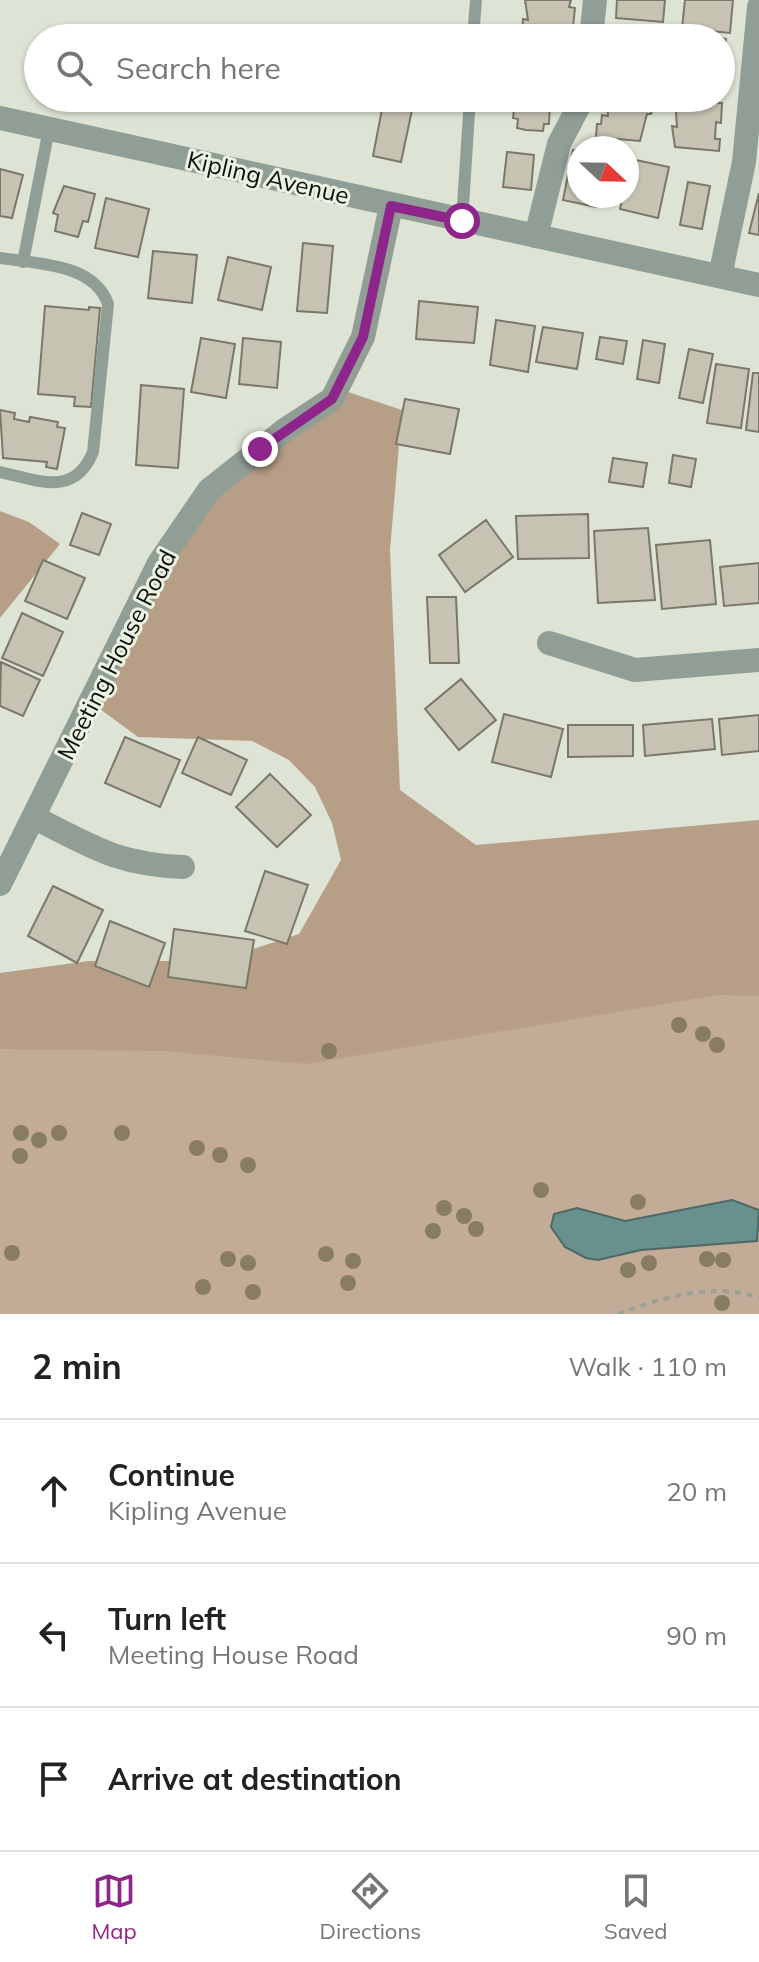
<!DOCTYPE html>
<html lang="en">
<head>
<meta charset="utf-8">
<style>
  body { margin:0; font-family:Mulish,sans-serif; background:#f2f2f2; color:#222 }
  .compass { position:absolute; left:567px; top:136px; width:72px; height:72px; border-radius:50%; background:#fff; box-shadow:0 2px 6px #0004; rotate:112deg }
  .stop { position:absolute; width:24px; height:24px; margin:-18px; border:6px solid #8e258a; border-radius:50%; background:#fff }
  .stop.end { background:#8e258a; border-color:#fff; box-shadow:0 2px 8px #0008 }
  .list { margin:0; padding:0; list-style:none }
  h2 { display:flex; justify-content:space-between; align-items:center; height:104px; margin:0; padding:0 32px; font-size:34px }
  h2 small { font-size:26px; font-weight:400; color:#767676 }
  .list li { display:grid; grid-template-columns:52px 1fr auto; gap:24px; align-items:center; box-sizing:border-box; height:144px; padding:0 32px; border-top:2px solid #e0e0e0 }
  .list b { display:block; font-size:30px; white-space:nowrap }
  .list p { margin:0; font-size:26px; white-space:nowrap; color:#767676 }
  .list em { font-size:26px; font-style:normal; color:#767676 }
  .icon { flex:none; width:44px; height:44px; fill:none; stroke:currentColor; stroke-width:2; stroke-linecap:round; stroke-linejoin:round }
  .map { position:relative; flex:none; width:759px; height:1314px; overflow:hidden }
  .search { position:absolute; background:#fff; box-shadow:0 2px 6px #0004; left:24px; right:24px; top:24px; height:88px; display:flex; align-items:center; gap:20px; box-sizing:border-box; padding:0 28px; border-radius:44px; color:#767676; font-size:30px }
  .sheet { height:536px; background:#fff }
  nav { display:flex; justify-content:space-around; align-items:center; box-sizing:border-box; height:112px; border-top:2px solid #e0e0e0; background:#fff; font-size:22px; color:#767676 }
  nav a { display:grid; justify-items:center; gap:4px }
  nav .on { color:#8e258a }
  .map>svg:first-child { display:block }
  .green { fill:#c2ac98 }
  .forest { fill:#b79e87 }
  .water { fill:#68908c; stroke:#4d6965; stroke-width:2 }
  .building { fill:#c7c3b3; stroke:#7b7769; stroke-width:2 }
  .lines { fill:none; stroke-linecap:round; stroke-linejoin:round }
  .path { stroke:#9ba094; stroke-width:4; stroke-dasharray:6 6; stroke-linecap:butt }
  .service { stroke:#919e96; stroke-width:12 }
  .minor { stroke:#919e96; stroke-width:24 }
  .tertiary { stroke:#919e96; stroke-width:24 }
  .tree { fill:#897c65 }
  .route { stroke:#8e258a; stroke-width:10 }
  .labels { text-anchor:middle; stroke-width:6; stroke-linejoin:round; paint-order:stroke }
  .street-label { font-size:24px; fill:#0d0f0a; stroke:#ebf2e2 }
</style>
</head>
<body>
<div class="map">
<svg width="759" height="1314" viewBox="0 0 759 1314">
  <rect width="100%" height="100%" fill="#dee4d5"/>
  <path class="green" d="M759 962V1314H0V1043Z"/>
  <path class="forest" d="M339 389 402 410 390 550 400 790 476 845 759 820V996L718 995 306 1064 164 1051 0 1049V973L89 961H217L299 934 341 860 332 823 315 787 289 760 252 741 138 737 85 698 193 505Z
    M0 511 29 522 60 544 0 618Z"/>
  <path class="water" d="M732 1200 759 1210 757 1241 641 1250 598 1260 586 1258 565 1247 551 1227 554 1214 577 1208 625 1221Z"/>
  <path class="building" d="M525 0H571L569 7 575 8 573 27 568 26 567 38H522L523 19 528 20Z
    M617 0H665L663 22 616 18Z
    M685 0H733L730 33 682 28Z
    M613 25 658 29 657 38H617L612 36Z
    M721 38 726 39 721 67 726 68 725 86H721Z
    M515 98H558V106L550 105 549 124H544L543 131 526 130 517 128 518 119 513 118 514 110H519V100Z
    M607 98H656L651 114H647L640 141 596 137 597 124H601L602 115 608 116Z
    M680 98H719L718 103H722L721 123 716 122 715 139H720L719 151 675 147 672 126 677 127 675 99Z
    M383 104 412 110 401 162 373 156Z
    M573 150 579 152V196H598L596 207 563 200Z
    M507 152 534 155 531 190 503 187Z
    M631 159 669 167 658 218 620 209 623 196H627Z
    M0 169 23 175 12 218 0 216Z
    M688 182 710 186 702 229 680 225Z
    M64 186 95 194 88 222 83 221 78 237 55 231 58 215 53 213Z
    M759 193V235L749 233Z
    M106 198 149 209 138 257 95 248Z
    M303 243 333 246 327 313 297 311Z
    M153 251 197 255 192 303 148 298Z
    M228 257 271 267 262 310 218 300Z
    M419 301 478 307 474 343 416 339Z
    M45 306 89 310V307L100 308 91 407 74 406 75 397 38 394Z
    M496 320 535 326 528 372 490 365Z
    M543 327 583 333 577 369 536 362Z
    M600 337 627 341 623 364 596 359Z
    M201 338 235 344 226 398 191 392Z
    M243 338 281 342 277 388 239 384Z
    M643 340 665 344 659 383 637 379Z
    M689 349 713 354 703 403 679 398Z
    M716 364 749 369 741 428 707 423Z
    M753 373H759V432L746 430Z
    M141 385 184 389 178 468 136 465Z
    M405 399 459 409 450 454 396 444Z
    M0 410 15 413 14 419 29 422 30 417 58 422 57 427 65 428 57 469 46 467 47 462 3 458Z
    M673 455 696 459 691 487 669 483Z
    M613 458 647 463 643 487 609 482Z
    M82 513 111 524 99 555 70 545Z
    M588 514 589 558 518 559 516 516Z
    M486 520 513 557 465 592 439 555Z
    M648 528 655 600 598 603 594 531Z
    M710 540 716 604 662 609 656 545Z
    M43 560 85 578 67 619 25 601Z
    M759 563V603L724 606 720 567Z
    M427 597H456L459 663H430Z
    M22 613 63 632 43 676 2 658Z
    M1 662 40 680 23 716 0 706Z
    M461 679 496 720 459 750 425 709Z
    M504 714 563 729 551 777 492 762Z
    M759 715V751L722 755 719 719Z
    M712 719 715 749 645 756 643 725Z
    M568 725H633V756L568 757Z
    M125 737 180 760 160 807 105 783Z
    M198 737 247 760 231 795 182 773Z
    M270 774 311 815 277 847 236 807Z
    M265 871 308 885 287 944 245 931Z
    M53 886 103 910 77 963 28 936Z
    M110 921 165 943 149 987 95 966Z
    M174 929 254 940 246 988 168 977Z"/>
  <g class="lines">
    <path class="path" d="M618 1314C661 1298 714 1281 759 1298"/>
    <path class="service" d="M473 38 476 0
      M462 221 470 98
      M0 258C37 264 94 263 108 304L93 452C74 498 38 480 0 472
      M23 262 49 129"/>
    <path class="minor" d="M591 38 595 0
      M536 236 559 144 583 98
      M720 276 744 162 759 7
      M549 643 635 670 759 660
      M35 818C93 847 116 864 183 867
      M0 884 159 563 209 490 286 429 332 399 363 337 391 206"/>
    <path class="tertiary" d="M0 118 759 285"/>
  </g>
  <g class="tree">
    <circle cx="679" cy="1025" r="8"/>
    <circle cx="703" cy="1034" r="8"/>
    <circle cx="717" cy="1045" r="8"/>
    <circle cx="329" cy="1051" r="8"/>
    <circle cx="21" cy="1133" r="8"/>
    <circle cx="59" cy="1133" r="8"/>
    <circle cx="122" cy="1133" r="8"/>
    <circle cx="39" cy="1140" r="8"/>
    <circle cx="197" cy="1148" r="8"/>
    <circle cx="220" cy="1155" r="8"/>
    <circle cx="20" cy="1156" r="8"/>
    <circle cx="248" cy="1165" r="8"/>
    <circle cx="541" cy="1190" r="8"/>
    <circle cx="638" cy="1202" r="8"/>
    <circle cx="444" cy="1208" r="8"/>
    <circle cx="464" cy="1216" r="8"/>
    <circle cx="476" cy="1229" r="8"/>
    <circle cx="433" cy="1231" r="8"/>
    <circle cx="12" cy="1253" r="8"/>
    <circle cx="326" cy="1254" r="8"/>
    <circle cx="228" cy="1259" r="8"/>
    <circle cx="707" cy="1259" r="8"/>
    <circle cx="723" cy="1260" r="8"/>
    <circle cx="353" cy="1261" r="8"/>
    <circle cx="248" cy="1263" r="8"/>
    <circle cx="649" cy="1263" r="8"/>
    <circle cx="628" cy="1270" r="8"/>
    <circle cx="348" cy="1283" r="8"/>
    <circle cx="203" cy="1287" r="8"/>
    <circle cx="253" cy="1292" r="8"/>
    <circle cx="722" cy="1303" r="8"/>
  </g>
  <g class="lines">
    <path class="route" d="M260 449 332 399 363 337 391 206 462 221"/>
  </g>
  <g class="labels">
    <g class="street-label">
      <text transform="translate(268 178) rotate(13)" y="8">Kipling Avenue</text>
      <text transform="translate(117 655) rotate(-63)" y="8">Meeting House Road</text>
    </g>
  </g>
</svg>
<svg class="compass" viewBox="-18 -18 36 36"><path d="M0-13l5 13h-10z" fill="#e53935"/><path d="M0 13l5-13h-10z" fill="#767676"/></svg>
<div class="stop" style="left:462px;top:221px"></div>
<div class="stop end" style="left:260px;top:449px"></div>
<div class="search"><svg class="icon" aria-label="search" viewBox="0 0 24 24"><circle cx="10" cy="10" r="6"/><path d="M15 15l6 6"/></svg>Search here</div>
</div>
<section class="sheet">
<h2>2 min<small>Walk · 110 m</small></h2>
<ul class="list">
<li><svg class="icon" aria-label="ahead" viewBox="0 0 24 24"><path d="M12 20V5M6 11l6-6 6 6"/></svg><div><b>Continue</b><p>Kipling Avenue</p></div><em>20 m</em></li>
<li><svg class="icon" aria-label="left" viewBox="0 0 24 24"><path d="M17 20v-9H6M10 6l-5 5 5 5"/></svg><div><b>Turn left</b><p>Meeting House Road</p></div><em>90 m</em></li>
<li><svg class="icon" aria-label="arrive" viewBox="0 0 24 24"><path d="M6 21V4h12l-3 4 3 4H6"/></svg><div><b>Arrive at destination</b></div></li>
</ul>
</section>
<nav>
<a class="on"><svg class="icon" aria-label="map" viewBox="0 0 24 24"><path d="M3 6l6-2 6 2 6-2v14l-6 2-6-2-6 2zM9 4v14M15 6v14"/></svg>Map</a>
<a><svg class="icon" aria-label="directions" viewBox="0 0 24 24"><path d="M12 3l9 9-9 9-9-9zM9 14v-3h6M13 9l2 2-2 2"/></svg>Directions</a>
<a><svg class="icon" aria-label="saved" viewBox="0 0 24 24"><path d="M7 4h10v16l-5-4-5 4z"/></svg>Saved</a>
</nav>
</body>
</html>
